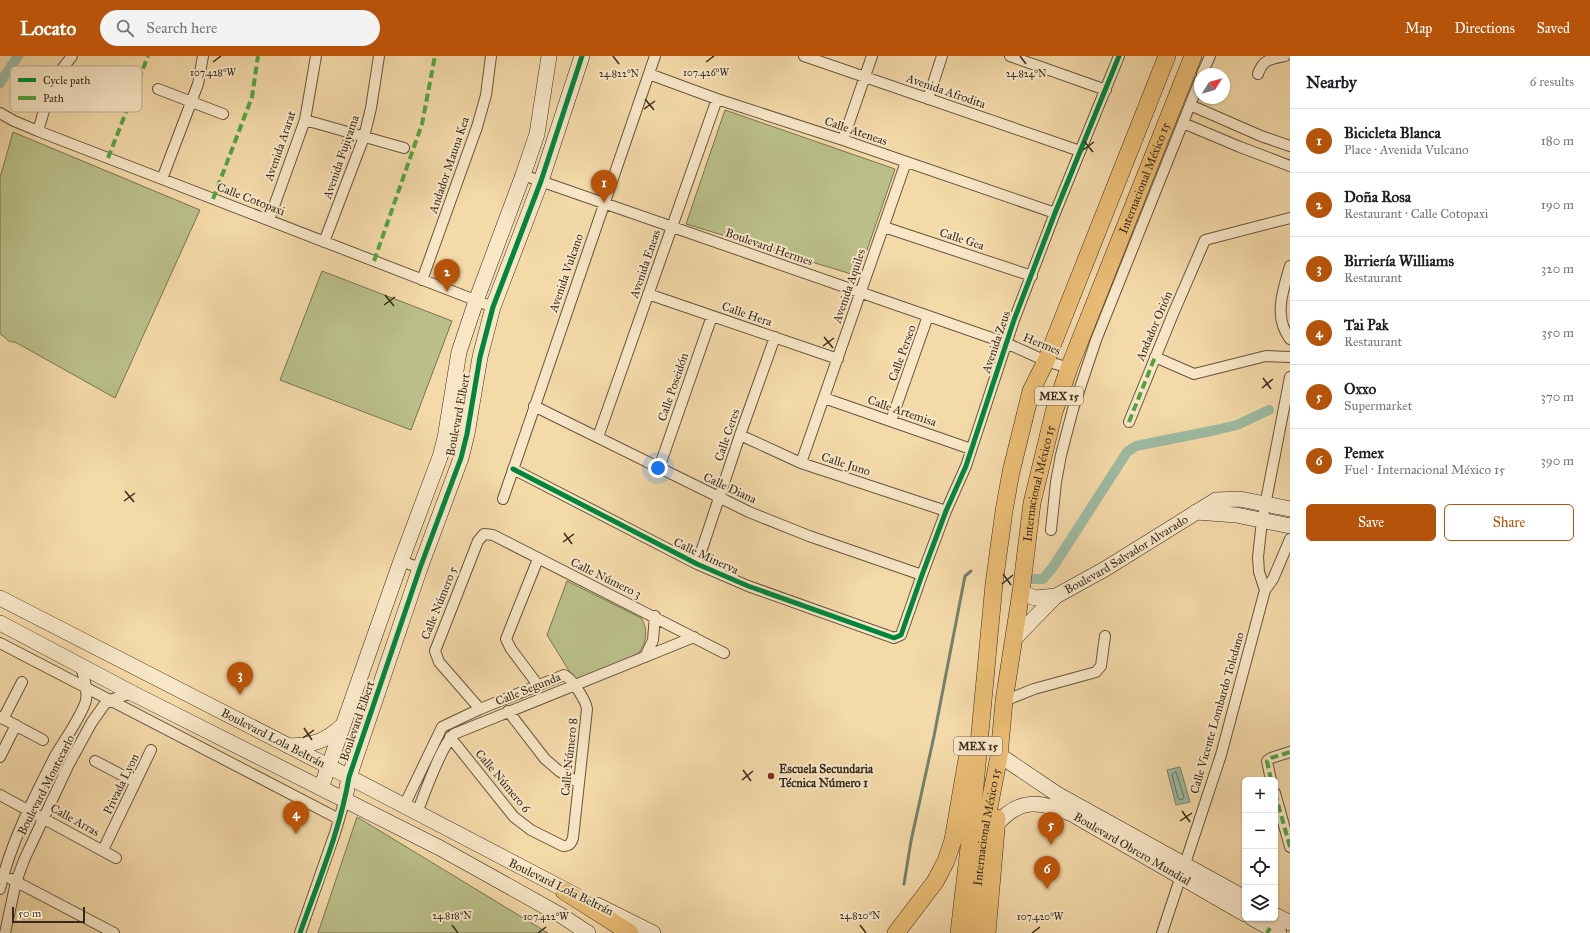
<!DOCTYPE html>
<html lang="en">
<head>
<meta charset="utf-8">
<style>
  body { margin:0; font-family:"IM FELL Great Primer",serif; background:#f2f2f2; color:#202124 }
  .controls { position:absolute; right:12px; bottom:12px; display:grid; overflow:hidden; border-radius:6px; box-shadow:0 1px 3px #0004 }
  .controls button { width:36px; height:36px; display:grid; place-items:center; padding:0; border:0; border-bottom:1px solid #e0e0e0; background:#fff; color:#202124; font:20px sans-serif }
  .compass { position:absolute; left:1194px; top:12px; width:36px; height:36px; border-radius:50%; background:#fff; box-shadow:0 1px 3px #0004; rotate:53deg }
  .scale { position:absolute; left:12px; bottom:10px; width:73px; box-sizing:border-box; padding-left:4px; border:2px solid #362a1a; border-top:0; font-size:11px; line-height:14px; white-space:nowrap; color:#362a1a; -webkit-text-stroke:3px #f8e6c7; paint-order:stroke }
  .you { position:absolute; left:658px; top:412px; width:14px; height:14px; margin:-10px; border:3px solid #fff; border-radius:50%; background:#1a73e8; box-shadow:0 0 0 6px #1a73e833 }
  .badge { display:grid; place-items:center; width:26px; height:26px; border-radius:50%; background:#b45309; color:#fff; font-size:13px; font-weight:700 }
  .pin { position:absolute; translate:-50% -33px; filter:drop-shadow(0 1px 2px #0008) }
  .pin::after { content:''; position:absolute; top:21px; width:14px; height:12px; background:inherit; clip-path:polygon(0 0,100% 0,50% 100%) }
  .list { margin:0; padding:0; list-style:none }
  h2 { display:flex; justify-content:space-between; align-items:center; height:52px; margin:0; padding:0 16px; font-size:17px }
  h2 small { font-size:13px; font-weight:400; color:#757577 }
  .list li { display:grid; grid-template-columns:26px 1fr auto; gap:12px; align-items:center; box-sizing:border-box; height:64px; padding:0 16px; border-top:1px solid #e0e0e0 }
  .list b { display:block; font-size:15px; white-space:nowrap }
  .list p { margin:0; font-size:13px; white-space:nowrap; color:#757577 }
  .list em { font-size:13px; font-style:normal; color:#757577 }
  .actions { display:flex; gap:8px; padding:12px 16px }
  .actions a { flex:1; padding:9px 0; border:1px solid #b45309; border-radius:6px; text-align:center; font-size:14px; color:#b45309 }
  .actions .main { background:#b45309; color:#fff }
  .icon { flex:none; width:22px; height:22px; fill:none; stroke:currentColor; stroke-width:2; stroke-linecap:round; stroke-linejoin:round }
  .map { position:relative; flex:none; width:1290px; height:877px; overflow:hidden }
  header { display:flex; align-items:center; gap:24px; box-sizing:border-box; height:56px; padding:0 20px; background:#b45309; color:#fff }
  header strong { font-size:19px }
  nav { display:flex; gap:22px; margin-inline-start:auto; font-size:14px }
  .search { width:280px; height:36px; background:#f2f2f2; display:flex; align-items:center; gap:10px; box-sizing:border-box; padding:0 14px; border-radius:22px; color:#757577; font-size:15px }
  main { display:flex }
  aside { flex:1; background:#fff }
  .map>svg:first-child { display:block }
  .green { fill:#babf89; stroke:#787452 }
  .water { fill:#9dbba2; stroke:#74816c }
  .lines { fill:none; stroke-linecap:round; stroke-linejoin:round }
  .shore { stroke:#6a725e; stroke-width:1 }
  .stream { stroke:#74816c; stroke-width:3 }
  .canal { stroke:#9dbba2; stroke-width:10 }
  .street-casing { stroke:#66563e; stroke-width:12 }
  .secondary-casing { stroke:#362a1a; stroke-width:16 }
  .primary-casing { stroke:#362a1a; stroke-width:18 }
  .street { stroke:#f8e6c7; stroke-width:10 }
  .secondary { stroke:#f8e6c7; stroke-width:15 }
  .primary { stroke:#eabc74; stroke-width:17 }
  .quiet { stroke:#53a440; stroke-width:4; stroke-dasharray:8 4; stroke-linecap:butt }
  .cycleway-casing { stroke:#f8e6c7; stroke-width:8 }
  .cycleway { stroke:#00873e; stroke-width:5 }
  .ticks { fill:none; stroke:#362a1a; stroke-width:1.5 }
  .poi-dot { fill:#8f2418; stroke:#f8e6c7; stroke-width:1.5 }
  .labels { text-anchor:middle; stroke-width:4; stroke-linejoin:round; paint-order:stroke }
  .shield { fill:#f8e6c7; stroke:#70624e; stroke-width:1 }
  .shield-label { font-size:11px; font-weight:bold; fill:#362a1a }
  .street-label { font-size:12px; fill:#362a1a; stroke:#f8e6c7 }
  .poi-label { font-size:12px; font-weight:bold; fill:#362a1a; stroke:#f8e6c7; text-anchor:start }
  .key { fill:#f8e6c7; stroke:#beae93; stroke-width:1 }
  .key-label { font-size:11px; fill:#362a1a }
  .ticks-label { font-size:10px; text-anchor:middle; fill:#362a1a; stroke:#f8e6c7; stroke-width:4; stroke-linejoin:round; paint-order:stroke }
</style>
</head>
<body>
<header>
<strong>Locato</strong>
<div class="search"><svg class="icon" aria-label="search" viewBox="0 0 24 24"><circle cx="10" cy="10" r="6"/><path d="M15 15l6 6"/></svg>Search here</div>
<nav><a>Map</a><a>Directions</a><a>Saved</a></nav>
</header>
<main>
<div class="map">
<svg width="1290" height="877" viewBox="0 0 1290 877">
  <rect width="100%" height="100%" fill="#f4d9a9"/>
  <filter id="stains"><feTurbulence type="fractalNoise" baseFrequency=".005" numOctaves="4"/><feColorMatrix values="0 0 0 0 .2 0 0 0 0 .09 0 0 0 0 .02 0 0 0 .5 -.17"/></filter>
  <radialGradient id="worn" r=".72"><stop offset=".6" stop-color="#630" stop-opacity="0"/><stop offset="1" stop-color="#630" stop-opacity=".3"/></radialGradient>
  <path class="green" d="M725 54 895 113 858 220 686 168Z
    M13 76 200 154 115 342 15 286C7 287 6 281 0 278V122Z
    M322 215 452 265 411 374 280 324Z
    M567 525 641 562C649 574 646 586 639 597L576 626 547 579Z
    M357 761 548 877H318Z"/>
  <path class="water" d="M1180 711 1190 746 1176 749 1167 714Z"/>
  <g class="lines">
    <path class="shore" d="M1176 716 1184 741 1183 743 1180 744 1178 742 1172 719Z"/>
    <path class="stream" d="M904 828 911 785 934 680 965 520 971 515"/>
    <path class="canal" d="M0 27 18 0
      M1025 523H1043L1053 511 1127 396 1136 390 1216 374 1237 369 1269 354"/>
    <defs>
      <path id="street" d="M804 0 1080 95
        M1010 0 1106 34
        M649 18 717 43 843 84 1055 157
        M1202 18 1210 0
        M1258 18C1263 3 1271 3 1285 0
        M158 33 223 58
        M928 43 942 0
        M1190 49 1261 80 1290 90
        M0 57 14 65 38 75 493 251
        M305 64 404 92
        M1183 67 1240 91 1290 110
        M38 75 50 34 56 21 72 0
        M843 84 872 0
        M523 119 1006 287 1046 305 1069 312
        M162 123 198 28 203 0
        M269 164 305 64 316 0
        M884 171 1032 220
        M324 186 364 81 371 52 379 0
        M1290 210C1283 234 1273 261 1290 283
        M422 224 477 71 486 39 491 0
        M648 238 838 303
        M1155 301 1194 318 1266 300 1290 301
        M824 342 971 393
        M534 350 749 456 809 480 922 519
        M891 365 928 260
        M1129 366 1173 258 1205 184 1290 162
        M740 379 801 407 946 455
        M598 381 717 43
        M801 407 906 106
        M659 412 712 260
        M513 413 697 508 748 530 894 582 901 579 922 519 946 455 966 410 1014 264 1055 157 1119 0
        M503 443 655 0
        M1051 474 1056 426 1061 399 1073 353 1096 284 1200 24
        M538 503 506 583 511 593 538 629
        M401 505 420 512
        M697 508 740 379 775 281
        M1265 534 1259 516 1258 501 1262 465 1290 321
        M0 587 339 763
        M645 601 653 584 655 560
        M1004 645 1034 633 1096 616 1101 610 1105 580
        M480 653 439 606 435 595 478 485 484 478 493 479 724 597
        M508 655 545 703 559 715 579 727
        M0 661 43 684
        M3 663 22 626
        M0 701 16 669
        M95 705 135 726
        M1271 724 1267 705 1271 702 1290 696
        M1275 737 1290 791
        M0 739 116 802
        M404 750 442 671 480 653 564 619C572 622 586 645 587 653L573 782C571 788 569 790 563 790L531 774 514 761 450 681
        M417 757C424 739 441 690 454 678L694 581
        M103 794 151 694
        M11 823 114 877
        M0 833C10 788 34 741 55 700 63 686 83 658 86 644 88 633 84 622 81 611
        M5 877 16 826 24 804 69 708 92 666 104 649 110 644 132 637
        M300 877 335 777 345 743
        M1162 877 1221 699 1265 534 1273 523 1290 483"/>
      <g id="secondary">
        <path d="M1196 456 1236 459 1290 470"/>
        <path d="M1021 536 1035 542 1056 540"/>
        <path id="s1" d="M0 542 328 710 575 839"/>
        <path d="M0 567 132 637 440 792 562 860 588 877"/>
        <path id="s2" d="M1013 584 1056 540 1105 513 1216 444 1240 443 1290 453"/>
        <path d="M289 690C313 689 325 686 343 669"/>
        <path d="M1005 703 1057 738 1245 842"/>
        <path d="M321 732 401 505 440 401 445 382 459 296 476 245 523 119 537 78 549 0"/>
        <path d="M345 743 349 721 420 512 461 402 467 378 480 301 493 251 541 125 582 0"/>
        <path id="s3" d="M996 769C1021 740 1040 746 1072 758L1245 858"/>
        <path d="M597 849 653 877"/>
        <path d="M1275 859 1290 867"/>
        <path d="M1252 862 1279 877"/>
      </g>
      <g id="primary">
        <path d="M564 835 630 877"/>
        <path d="M896 877 935 826 946 805 953 784 967 703"/>
        <path d="M959 877 970 783 994 528 1004 455 1011 416 1031 335 1046 305 1167 0"/>
        <path id="s4" d="M972 877 983 782 999 700 1004 645 1021 536 1032 447 1054 356 1069 312 1193 0"/>
        <path d="M987 877 997 762"/>
      </g>
    </defs>
    <use href="#street" class="street-casing"/>
    <use href="#secondary" class="secondary-casing"/>
    <use href="#primary" class="primary-casing"/>
    <use href="#street" class="street"/>
    <use href="#secondary" class="secondary"/>
    <use href="#primary" class="primary"/>
    <path class="quiet" d="M108 102 148 0
      M213 143 252 41 258 0
      M374 205 422 68 435 0
      M1129 366 1155 301
      M1271 724 1267 705 1271 702 1290 696
      M1275 737 1290 791
      M1267 877 1270 872"/>
    <defs>
      <path id="cycleway" d="M513 413 697 508 748 530 894 582 901 579 922 519 946 455 966 410 1014 264 1055 157 1119 0
        M300 877C318 826 340 775 349 721L420 512 461 402 467 378 480 301 493 251 541 125 582 0"/>
    </defs>
    <use href="#cycleway" class="cycleway-casing"/>
    <use href="#cycleway" class="cycleway"/>
  </g>
  <path class="ticks" d="M613 0 619 8M1020 0 1026 8M213 6 221 0M706 6 714 0M645 43 654 54M644 53 655 45M1084 85 1093 96M1083 94 1094 86M385 239 394 250M384 249 395 241M824 281 833 292M823 290 834 282M1263 322 1271 333M1262 332 1273 323M125 435 134 446M124 445 135 437M564 477 572 488M563 486 574 478M1003 518 1011 529M1002 528 1013 519M304 672 312 684M303 682 314 674M743 714 751 725M742 724 753 715M1182 755 1190 766M1180 765 1192 757M452 869 458 877M860 869 866 877M538 877 546 871M1032 877 1040 871"/>
  <circle class="poi-dot" cx="771" cy="720" r="4"/>
  <g class="labels">
    <g class="shield">
      <rect x="1035" y="331" width="48" height="18" rx="3"/>
      <rect x="954" y="681" width="48" height="18" rx="3"/>
    </g>
    <g class="shield-label">
      <text x="1059" y="344">MEX 15</text>
      <text x="978" y="694">MEX 15</text>
    </g>
    <g class="street-label">
      <text transform="translate(946 35) rotate(19)" y="4">Avenida Afrodita</text>
      <text transform="translate(856 75) rotate(19)" y="4">Calle Ateneas</text>
      <text transform="translate(280 90) rotate(-71)" y="4">Avenida Ararat</text>
      <text transform="translate(341 101) rotate(-71)" y="4">Avenida Fujiyama</text>
      <text transform="translate(449 109) rotate(-71)" y="4">Andador Mauna Kea</text>
      <text dy="4" stroke="none"><textPath href="#s4" startOffset="779">Internacional México 15</textPath></text>
      <text transform="translate(251 143) rotate(21)" y="4">Calle Cotopaxi</text>
      <text transform="translate(962 183) rotate(18)" y="4">Calle Gea</text>
      <text transform="translate(769 191) rotate(19)" y="4">Boulevard Hermes</text>
      <text transform="translate(645 208) rotate(-71)" y="4">Avenida Eneas</text>
      <text transform="translate(566 217) rotate(-71)" y="4">Avenida Vulcano</text>
      <text transform="translate(849 230) rotate(-71)" y="4">Avenida Aquiles</text>
      <text transform="translate(747 258) rotate(19)" y="4">Calle Hera</text>
      <text transform="translate(1154 270) rotate(-67)" y="4">Andador Orión</text>
      <text transform="translate(996 286) rotate(-71)" y="4">Avenida Zeus</text>
      <text transform="translate(1042 288) rotate(22)" y="4">Hermes</text>
      <text transform="translate(902 297) rotate(-70)" y="4">Calle Perseo</text>
      <text transform="translate(673 331) rotate(-71)" y="4">Calle Poseidón</text>
      <text transform="translate(902 355) rotate(19)" y="4">Calle Artemisa</text>
      <text transform="translate(458 359) rotate(-79)" y="4">Boulevard Elbert</text>
      <text transform="translate(727 379) rotate(-71)" y="4">Calle Ceres</text>
      <text transform="translate(846 408) rotate(18)" y="4">Calle Juno</text>
      <text dy="4" stroke="none"><textPath href="#s4" startOffset="455">Internacional México 15</textPath></text>
      <text transform="translate(730 432) rotate(25)" y="4">Calle Diana</text>
      <text dy="4" stroke="none"><textPath href="#s2" startOffset="143">Boulevard Salvador Alvarado</textPath></text>
      <text transform="translate(706 500) rotate(25)" y="4">Calle Minerva</text>
      <text transform="translate(606 522) rotate(26)" y="4">Calle Número 3</text>
      <text transform="translate(439 547) rotate(-68)" y="4">Calle Número 5</text>
      <text transform="translate(528 633) rotate(-22)" y="4">Calle Segunda</text>
      <text transform="translate(1217 657) rotate(-74)" y="4">Calle Vicente Lombardo Toledano</text>
      <text transform="translate(357 665) rotate(-71)" y="4">Boulevard Elbert</text>
      <text dy="4" stroke="none"><textPath href="#s1" startOffset="307">Boulevard Lola Beltrán</textPath></text>
      <text transform="translate(569 701) rotate(-84)" y="4">Calle Número 8</text>
      <text transform="translate(503 725) rotate(50)" y="4">Calle Número 6</text>
      <text transform="translate(121 728) rotate(-64)" y="4">Privada Lyon</text>
      <text transform="translate(46 729) rotate(-63)" y="4">Boulevard Montecarlo</text>
      <text transform="translate(75 764) rotate(29)" y="4">Calle Arras</text>
      <text dy="4" stroke="none"><textPath href="#s4" startOffset="107">Internacional México 15</textPath></text>
      <text dy="4" stroke="none"><textPath href="#s3" startOffset="154">Boulevard Obrero Mundial</textPath></text>
      <text transform="translate(561 831) rotate(26)" y="4">Boulevard Lola Beltrán</text>
    </g>
    <g class="poi-label">
      <text x="779" y="717">Escuela Secundaria<tspan x="779" dy="14">Técnica Número 1</tspan></text>
    </g>
  </g>
  <rect x="10" y="10" width="132" height="46" rx="6" class="key"/>
  <rect x="18" y="22" width="18" height="4" fill="#00873e"/>
  <rect x="18" y="40" width="18" height="4" fill="#53a440"/>
  <g class="key-label">
    <text x="43" y="28">Cycle path</text>
    <text x="43" y="46">Path</text>
  </g>
  <g class="ticks-label">
    <text x="213" y="20">107.428°W</text>
    <text x="706" y="20">107.426°W</text>
    <text x="619" y="21">24.822°N</text>
    <text x="1026" y="21">24.824°N</text>
    <text x="452" y="863">24.818°N</text>
    <text x="860" y="863">24.820°N</text>
    <text x="546" y="864">107.422°W</text>
    <text x="1040" y="864">107.420°W</text>
  </g>
  <rect width="100%" height="100%" filter="url(#stains)"/>
  <rect width="100%" height="100%" fill="url(#worn)"/>
</svg>
<div class="controls">
<button>+</button>
<button>−</button>
<button><svg class="icon" aria-label="locate" viewBox="0 0 24 24"><circle cx="12" cy="12" r="6"/><path d="M12 2v4M12 18v4M2 12h4M18 12h4"/></svg></button>
<button><svg class="icon" aria-label="layers" viewBox="0 0 24 24"><path d="M12 4l9 5-9 5-9-5zM3 14l9 5 9-5"/></svg></button>
</div>
<svg class="compass" viewBox="-18 -18 36 36"><path d="M0-13l5 13h-10z" fill="#e53935"/><path d="M0 13l5-13h-10z" fill="#757577"/></svg>
<div class="scale">50 m</div>
<div class="you"></div>
<div class="pin badge" style="left:604px;top:147px">1</div>
<div class="pin badge" style="left:447px;top:236px">2</div>
<div class="pin badge" style="left:240px;top:639px">3</div>
<div class="pin badge" style="left:296px;top:778px">4</div>
<div class="pin badge" style="left:1051px;top:789px">5</div>
<div class="pin badge" style="left:1047px;top:833px">6</div>
</div>
<aside>
<h2>Nearby<small>6 results</small></h2>
<ul class="list">
<li><span class="badge">1</span><div><b>Bicicleta Blanca</b><p>Place · Avenida Vulcano</p></div><em>180 m</em></li>
<li><span class="badge">2</span><div><b>Doña Rosa</b><p>Restaurant · Calle Cotopaxi</p></div><em>190 m</em></li>
<li><span class="badge">3</span><div><b>Birriería Williams</b><p>Restaurant</p></div><em>320 m</em></li>
<li><span class="badge">4</span><div><b>Tai Pak</b><p>Restaurant</p></div><em>350 m</em></li>
<li><span class="badge">5</span><div><b>Oxxo</b><p>Supermarket</p></div><em>370 m</em></li>
<li><span class="badge">6</span><div><b>Pemex</b><p>Fuel · Internacional México 15</p></div><em>390 m</em></li>
</ul>
<div class="actions"><a class="main">Save</a><a>Share</a></div>
</aside>
</main>
</body>
</html>
